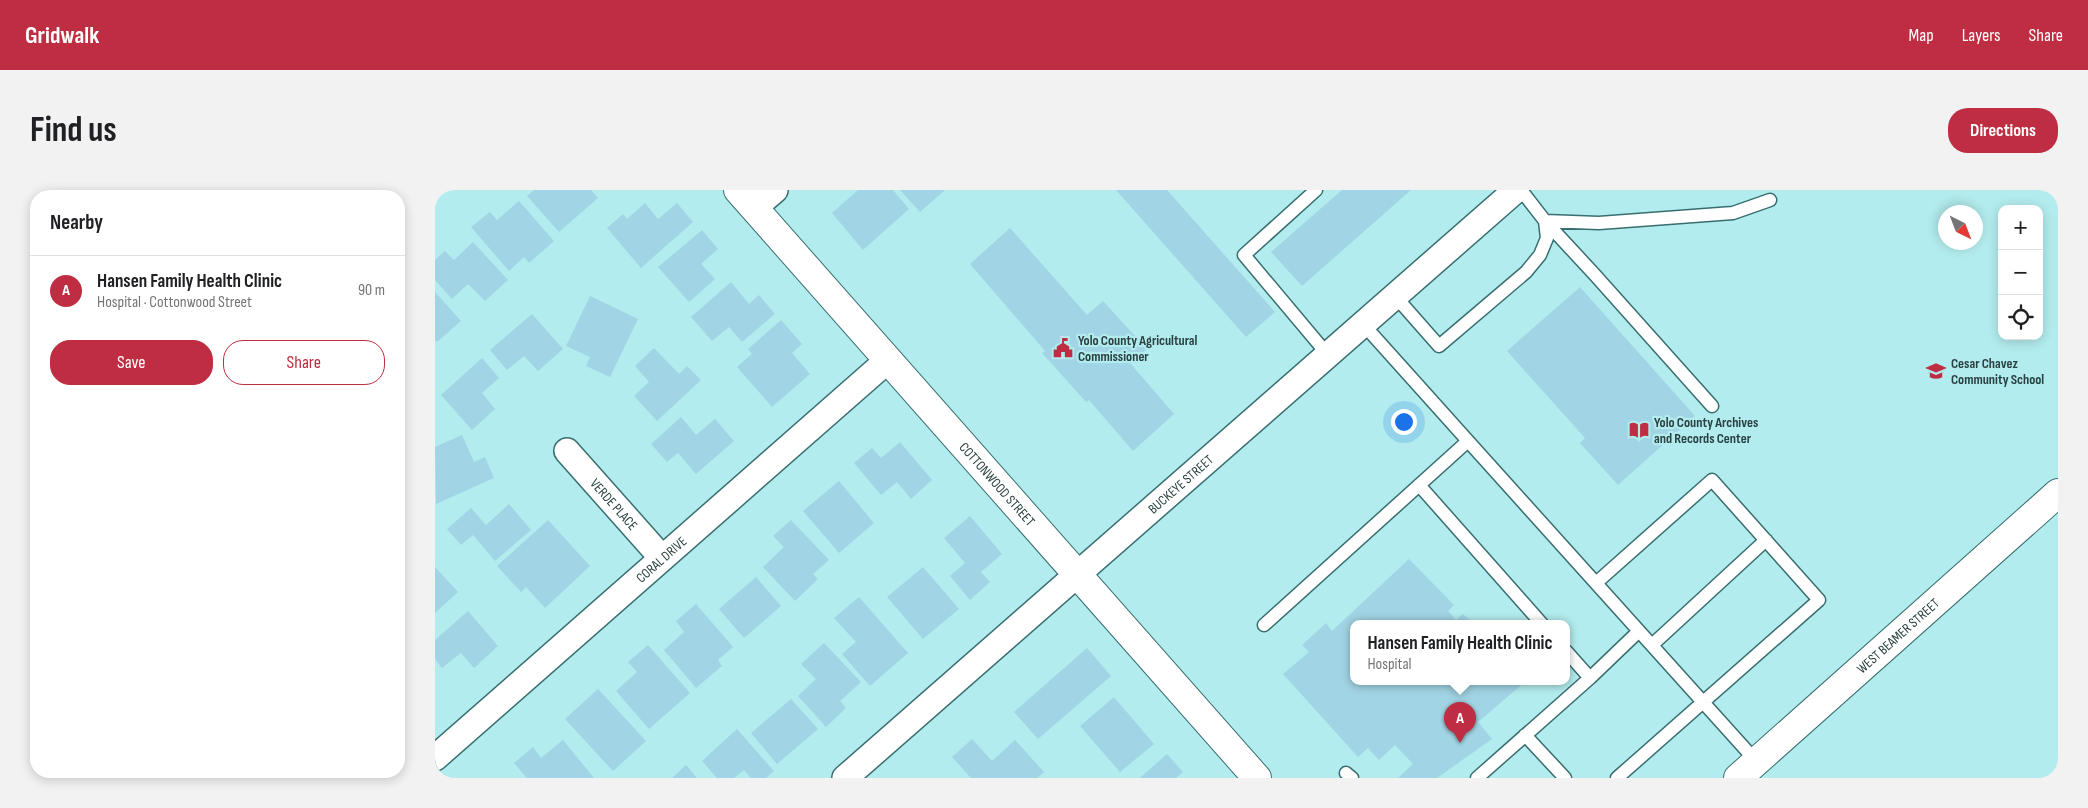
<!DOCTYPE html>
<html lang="en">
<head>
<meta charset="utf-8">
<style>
  body { margin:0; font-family:"Sofia Sans Condensed",sans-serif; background:#f2f2f2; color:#202124 }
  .controls { position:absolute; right:15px; top:15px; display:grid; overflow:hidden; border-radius:10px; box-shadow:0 2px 12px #0003 }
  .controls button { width:45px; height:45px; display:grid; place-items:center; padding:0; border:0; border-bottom:1px solid #e0e0e0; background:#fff; color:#202124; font:25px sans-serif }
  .compass { position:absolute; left:1503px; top:15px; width:45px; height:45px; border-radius:50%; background:#fff; box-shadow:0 2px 12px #0003; rotate:138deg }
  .you { position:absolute; left:968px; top:231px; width:18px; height:18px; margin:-12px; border:4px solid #fff; border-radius:50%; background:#1a73e8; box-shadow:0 0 0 8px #1a73e833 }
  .badge { display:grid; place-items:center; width:32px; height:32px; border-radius:50%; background:#be2d41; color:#fff; font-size:16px; font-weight:700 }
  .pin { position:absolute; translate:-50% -41px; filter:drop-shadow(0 1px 2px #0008) }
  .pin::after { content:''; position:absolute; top:26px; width:18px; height:15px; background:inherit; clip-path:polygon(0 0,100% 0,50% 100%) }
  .popup { position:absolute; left:915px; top:430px; width:220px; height:65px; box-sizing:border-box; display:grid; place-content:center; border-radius:10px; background:#fff; filter:drop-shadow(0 1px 4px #0005); font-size:16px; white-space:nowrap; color:#757577 }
  .popup b { font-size:19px; color:#202124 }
  .popup::after { content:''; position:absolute; left:50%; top:100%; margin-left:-10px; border:10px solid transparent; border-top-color:#fff }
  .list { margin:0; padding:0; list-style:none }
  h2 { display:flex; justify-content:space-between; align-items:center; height:65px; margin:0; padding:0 20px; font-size:21px }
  h2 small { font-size:16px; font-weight:400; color:#757577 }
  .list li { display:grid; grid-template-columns:32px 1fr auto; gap:15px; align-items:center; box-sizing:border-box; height:70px; padding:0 20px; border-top:1px solid #e0e0e0 }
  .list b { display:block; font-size:19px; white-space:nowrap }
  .list p { margin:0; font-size:16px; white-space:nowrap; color:#757577 }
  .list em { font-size:16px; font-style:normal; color:#757577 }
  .actions { display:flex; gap:10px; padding:15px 20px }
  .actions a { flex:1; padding:11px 0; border:1px solid #be2d41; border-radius:20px; text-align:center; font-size:18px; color:#be2d41 }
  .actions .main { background:#be2d41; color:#fff }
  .icon { flex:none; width:28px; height:28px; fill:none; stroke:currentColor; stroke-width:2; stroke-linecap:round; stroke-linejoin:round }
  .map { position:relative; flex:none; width:1623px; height:588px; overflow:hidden; border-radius:20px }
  header { display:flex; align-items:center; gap:30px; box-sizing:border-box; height:70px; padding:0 25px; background:#be2d41; color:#fff }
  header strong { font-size:24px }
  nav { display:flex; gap:28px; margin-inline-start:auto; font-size:18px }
  .intro { display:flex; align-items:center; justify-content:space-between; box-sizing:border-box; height:120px; padding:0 30px }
  h1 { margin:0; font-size:35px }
  .button { padding:12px 22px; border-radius:20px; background:#be2d41; color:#fff; font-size:18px; font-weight:700 }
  main { display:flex; gap:30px; padding:0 30px }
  aside { flex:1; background:#fff; border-radius:20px; box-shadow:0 2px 12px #0003 }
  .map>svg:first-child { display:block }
  .building { fill:#a1d4e4 }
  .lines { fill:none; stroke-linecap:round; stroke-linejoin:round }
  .lane-casing { stroke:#386e70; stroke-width:15 }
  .street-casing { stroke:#386e70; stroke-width:28 }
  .secondary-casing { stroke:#386e70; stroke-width:30 }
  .lane { stroke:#fff; stroke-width:12 }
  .street { stroke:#fff; stroke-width:25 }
  .secondary { stroke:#fff; stroke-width:28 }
  .labels { text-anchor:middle; stroke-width:4.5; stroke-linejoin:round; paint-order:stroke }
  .poi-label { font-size:14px; font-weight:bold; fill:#2a4142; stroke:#b3ecee; text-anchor:start }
  .street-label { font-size:14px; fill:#2a4142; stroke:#b3ecee }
</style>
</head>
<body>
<header>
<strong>Gridwalk</strong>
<nav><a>Map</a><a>Layers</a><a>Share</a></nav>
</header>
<div class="intro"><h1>Find us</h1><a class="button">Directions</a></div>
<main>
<aside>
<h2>Nearby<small></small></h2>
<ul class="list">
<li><span class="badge">A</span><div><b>Hansen Family Health Clinic</b><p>Hospital · Cottonwood Street</p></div><em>90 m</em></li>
</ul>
<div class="actions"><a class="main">Save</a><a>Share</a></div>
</aside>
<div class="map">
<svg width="1623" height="588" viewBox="0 0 1623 588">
  <rect width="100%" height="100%" fill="#b3ecee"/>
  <path class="building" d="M99 0H156L163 8 124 42 92 6Z
    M423 0H458L474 19 428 60 397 23Z
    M465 0H510L485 22Z
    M681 0H732L840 122 811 147Z
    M907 0H976L867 96 836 62Z
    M84 11 119 51 94 73 89 67 74 81 36 37 55 22 62 30Z
    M210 13 223 29 242 13 258 32 206 78 172 38 188 24 192 29Z
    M575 38 652 125 668 111 712 159 695 173 739 224 698 261 654 210 651 212 607 163 610 161 535 74Z
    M267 40 283 59 266 74 280 89 254 112 223 77Z
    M38 52 73 90 50 111 33 94 17 109 0 90V70L10 61 19 70Z
    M296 92 314 114 324 105 340 124 307 152 294 137 277 151 256 127Z
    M1145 97 1260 226 1183 295 1145 253 1150 248 1072 161Z
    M0 102 26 131 2 152 0 150Z
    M155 106 203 129 175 187 151 176 155 167 131 156Z
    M97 124 128 159 103 181 89 166 72 180 55 160Z
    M346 130 367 154 357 163 375 184 337 217 302 177 317 164 313 159Z
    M219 158 244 184 252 176 266 190 222 231 199 206 214 192 200 176Z
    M47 168 64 188 47 203 60 219 37 240 6 205Z
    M246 227 261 245 280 229 299 251 261 284 243 263 232 272 216 254Z
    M27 245 39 272 50 267 59 288 1 314 0 257Z
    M465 252 497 290 476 309 462 292 446 305 419 273 437 258 446 268Z
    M404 291 439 333 404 363 368 321Z
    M74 314 96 340 60 371 38 345 26 355 12 339 36 318 51 335Z
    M535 326 567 364 546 382 555 392 535 410 515 386 530 373 509 348Z
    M113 330 155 376 110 418 91 397 86 402 62 376Z
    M356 330 394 370 378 384 383 389 360 411 328 377 349 357 338 346Z
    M974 369 1019 415 1013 421 1021 430 1028 424 1039 434H919V492H1090L1043 532 1057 549 1002 588H963L978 574 960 555 944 570 933 558 923 567 848 484 874 462 867 455 891 433 897 441Z
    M0 377 23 402 0 423Z
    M488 377 524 419 488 449 452 407Z
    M321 387 346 416 309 448 284 419Z
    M424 407 473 463 435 496 407 464 421 452 399 428Z
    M261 414 298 457 283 470 287 476 261 498 229 460 249 442 241 431Z
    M33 421 63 456 39 478 26 463 7 478 0 469V450Z
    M389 453 426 492 405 511 411 518 391 537 363 506 381 489 366 474Z
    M213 455 255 503 214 539 181 501 202 482 193 472Z
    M652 458 676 486 603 549 579 522Z
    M163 499 211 551 178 581 130 529Z
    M679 507 719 554 685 582 645 536Z
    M356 509 383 539 342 574 316 543Z
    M302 539 339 581 331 588H316L309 580 299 588H282L267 571Z
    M537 549 557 571 580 550 609 582 602 588H536L517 567Z
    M128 550 159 588H92L79 573 98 557 106 568Z
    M732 564 748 582 741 588H705Z
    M251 575 262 588H237Z"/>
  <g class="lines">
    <defs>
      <path id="lane" d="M881 0 809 65 893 165
        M1110 31 1160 85 1277 216
        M1110 31 1164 33 1298 23 1335 10
        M960 106 1004 156 1091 82 1105 65 1112 48 1110 31 1086 0
        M928 134 1033 251
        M984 295 1107 434
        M1161 393 1277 290 1384 410 1182 588
        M829 435 1033 251 1321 571
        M1217 455 1331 350
        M1131 461 1155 488 1204 441
        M1090 545 1130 588
        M911 583 917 588
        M1042 588 1155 488"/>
      <g id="street">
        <path d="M319 18 340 0"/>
        <path id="s1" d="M132 261 227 368"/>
        <path id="s2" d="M0 568 453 170"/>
        <path id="s3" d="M410 588 1081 0"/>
      </g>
      <g id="secondary">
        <path id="s4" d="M303 0 822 588"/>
        <path id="s5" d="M1303 588 1623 303"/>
      </g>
    </defs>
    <use href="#lane" class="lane-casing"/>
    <use href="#street" class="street-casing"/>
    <use href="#secondary" class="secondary-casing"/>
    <use href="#lane" class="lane"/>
    <use href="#street" class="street"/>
    <use href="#secondary" class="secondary"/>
  </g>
  <defs>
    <symbol id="civic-bare" viewBox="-9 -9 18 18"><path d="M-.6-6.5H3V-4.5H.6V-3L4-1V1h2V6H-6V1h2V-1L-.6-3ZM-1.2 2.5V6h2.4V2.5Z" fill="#be2d41" stroke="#b3ecee" stroke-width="2.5" paint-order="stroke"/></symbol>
    <symbol id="school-bare" viewBox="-9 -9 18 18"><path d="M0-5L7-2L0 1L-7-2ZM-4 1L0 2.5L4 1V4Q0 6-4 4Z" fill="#be2d41" stroke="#b3ecee" stroke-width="2.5" paint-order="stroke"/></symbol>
    <symbol id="library-bare" viewBox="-9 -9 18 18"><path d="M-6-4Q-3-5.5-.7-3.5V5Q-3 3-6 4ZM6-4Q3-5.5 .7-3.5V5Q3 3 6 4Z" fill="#be2d41" stroke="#b3ecee" stroke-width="2.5" paint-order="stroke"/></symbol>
  </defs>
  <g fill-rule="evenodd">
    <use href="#civic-bare" x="614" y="144" width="28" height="28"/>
    <use href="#school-bare" x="1487" y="167" width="28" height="28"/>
    <use href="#library-bare" x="1190" y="226" width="28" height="28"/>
  </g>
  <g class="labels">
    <g class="poi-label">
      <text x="643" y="155">Yolo County Agricultural<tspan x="643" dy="16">Commissioner</tspan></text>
      <text x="1516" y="178">Cesar Chavez<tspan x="1516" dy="16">Community School</tspan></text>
      <text x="1219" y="237">Yolo County Archives<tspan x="1219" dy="16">and Records Center</tspan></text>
    </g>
    <g class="street-label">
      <text dy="5" stroke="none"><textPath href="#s4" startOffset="392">COTTONWOOD STREET</textPath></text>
      <text dy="5" stroke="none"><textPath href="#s3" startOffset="446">BUCKEYE STREET</textPath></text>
      <text dy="5" stroke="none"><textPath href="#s1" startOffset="71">VERDE PLACE</textPath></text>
      <text dy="5" stroke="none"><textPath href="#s2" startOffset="301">CORAL DRIVE</textPath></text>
      <text dy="5" stroke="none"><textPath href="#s5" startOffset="214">WEST BEAMER STREET</textPath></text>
    </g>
  </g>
</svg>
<div class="controls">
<button>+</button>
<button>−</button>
<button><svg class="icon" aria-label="locate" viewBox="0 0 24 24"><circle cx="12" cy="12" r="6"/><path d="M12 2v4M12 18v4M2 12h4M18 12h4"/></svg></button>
</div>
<svg class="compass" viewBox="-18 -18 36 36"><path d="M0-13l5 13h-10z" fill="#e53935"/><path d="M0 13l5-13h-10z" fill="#757577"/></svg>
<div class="you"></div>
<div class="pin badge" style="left:1025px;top:553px">A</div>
<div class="popup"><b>Hansen Family Health Clinic</b>Hospital</div>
</div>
</main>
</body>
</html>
